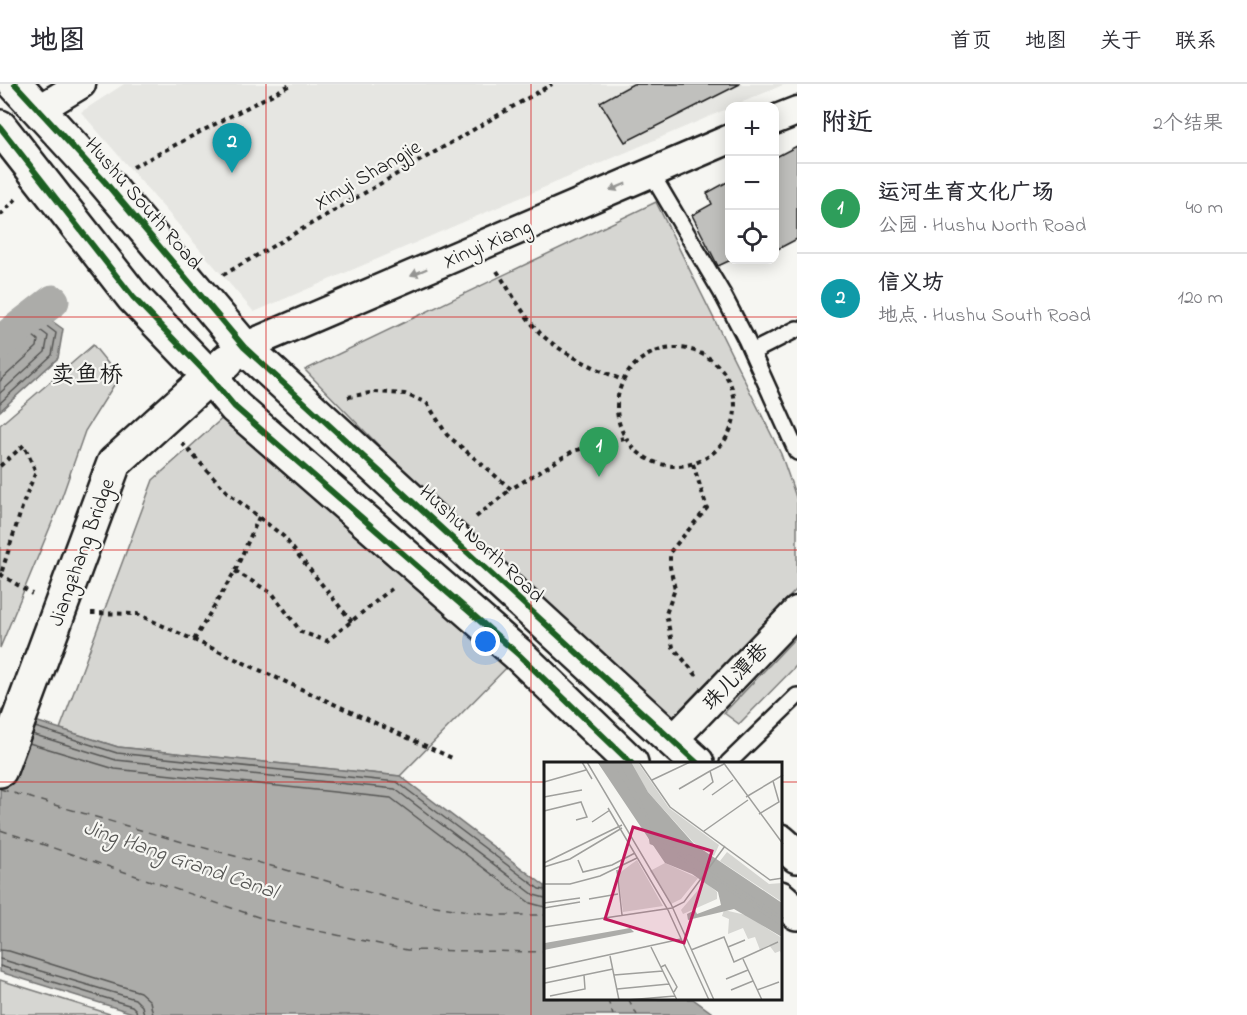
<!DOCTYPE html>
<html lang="zh">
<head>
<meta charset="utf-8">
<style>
  body { margin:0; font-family:"Indie Flower","LXGW WenKai TC",sans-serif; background:#f7f7f7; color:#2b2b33 }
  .controls { position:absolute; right:18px; top:18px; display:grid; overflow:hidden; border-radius:12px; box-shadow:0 3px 15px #0003 }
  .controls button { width:54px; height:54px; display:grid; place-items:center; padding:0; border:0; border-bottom:2px solid #e1e1e2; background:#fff; color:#2b2b33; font:30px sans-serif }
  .you { position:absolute; left:486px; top:558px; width:21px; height:21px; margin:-15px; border:4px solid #fff; border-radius:50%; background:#1a73e8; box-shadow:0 0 0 9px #1a73e833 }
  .badge { display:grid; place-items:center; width:39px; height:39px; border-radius:50%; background:#0b8043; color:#fff; font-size:20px; font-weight:700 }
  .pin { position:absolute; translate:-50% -50px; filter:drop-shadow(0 2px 3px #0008) }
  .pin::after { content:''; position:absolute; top:32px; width:21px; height:18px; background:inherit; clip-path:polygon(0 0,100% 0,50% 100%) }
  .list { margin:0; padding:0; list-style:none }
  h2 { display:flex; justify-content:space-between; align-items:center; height:78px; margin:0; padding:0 24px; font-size:26px }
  h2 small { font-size:20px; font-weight:400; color:#7c7c81 }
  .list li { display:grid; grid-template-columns:39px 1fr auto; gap:18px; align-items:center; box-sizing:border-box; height:90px; padding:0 24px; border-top:2px solid #e1e1e2 }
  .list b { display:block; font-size:22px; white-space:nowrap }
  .list p { margin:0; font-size:20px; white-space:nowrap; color:#7c7c81 }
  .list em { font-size:20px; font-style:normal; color:#7c7c81 }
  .icon { flex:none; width:33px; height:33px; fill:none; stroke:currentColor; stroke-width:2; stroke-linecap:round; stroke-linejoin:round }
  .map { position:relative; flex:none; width:797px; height:931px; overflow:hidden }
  header { display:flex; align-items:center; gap:36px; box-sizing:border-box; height:84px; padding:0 30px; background:#fff; border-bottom:2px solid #e1e1e2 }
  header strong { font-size:28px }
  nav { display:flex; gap:33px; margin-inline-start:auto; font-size:21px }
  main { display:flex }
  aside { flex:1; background:#fff }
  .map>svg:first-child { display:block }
  .built { fill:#e6e6e2 }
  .green { fill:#d6d6d2; stroke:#797977; stroke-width:1.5 }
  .water { fill:#acaca9; stroke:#727271; stroke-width:1.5 }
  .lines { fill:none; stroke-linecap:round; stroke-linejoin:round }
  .shore { stroke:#565654; stroke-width:1.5 }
  .canal { stroke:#acaca9; stroke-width:33 }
  .ferry { stroke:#565654; stroke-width:1.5; stroke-dasharray:8 6; stroke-linecap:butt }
  .building { fill:#c0c0bd; stroke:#1c1c1c; stroke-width:1.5 }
  .lane-casing { stroke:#1c1c1c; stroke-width:20 }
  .street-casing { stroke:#1c1c1c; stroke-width:33 }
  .secondary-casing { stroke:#1c1c1c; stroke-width:38 }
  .path { stroke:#1c1c1c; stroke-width:4; stroke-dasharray:4.5 4.5; stroke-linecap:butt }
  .lane { stroke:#f6f6f2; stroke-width:15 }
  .street { stroke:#f6f6f2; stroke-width:28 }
  .secondary { stroke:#f6f6f2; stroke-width:33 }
  .cycleway-casing { stroke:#f6f6f2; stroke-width:10 }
  .cycleway { stroke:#1b5e20; stroke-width:6 }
  .oneway { fill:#949492 }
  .grid { fill:none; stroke:#d62828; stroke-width:1.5; stroke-opacity:0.55 }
  .labels { text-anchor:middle; stroke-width:4.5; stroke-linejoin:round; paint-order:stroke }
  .street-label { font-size:21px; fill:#1c1c1c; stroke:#f6f6f2 }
  .water-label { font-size:22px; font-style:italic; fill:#565654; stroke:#f6f6f2 }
  .quarter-label { font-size:24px; fill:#1c1c1c; stroke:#f6f6f2 }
  .inset-river { fill:none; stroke:#acaca9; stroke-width:3 }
  .inset-road { fill:none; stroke:#9f9f9c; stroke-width:1.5 }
  .view { fill:#c2185b; fill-opacity:0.15; stroke:#c2185b; stroke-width:3 }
  .inset-edge { fill:none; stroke:#1c1c1c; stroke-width:3 }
</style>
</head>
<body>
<header>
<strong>地图</strong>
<nav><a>首页</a><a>地图</a><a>关于</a><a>联系</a></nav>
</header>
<main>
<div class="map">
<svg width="797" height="931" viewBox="0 0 797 931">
  <rect width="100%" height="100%" fill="#f6f6f2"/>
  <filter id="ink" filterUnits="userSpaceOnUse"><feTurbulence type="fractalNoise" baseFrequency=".0167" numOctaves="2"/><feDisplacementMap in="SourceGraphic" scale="12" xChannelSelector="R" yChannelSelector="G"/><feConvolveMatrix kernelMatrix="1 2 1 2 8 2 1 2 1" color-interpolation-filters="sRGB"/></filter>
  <g filter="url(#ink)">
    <path class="built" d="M124 0H785L254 228 81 28Z"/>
    <path class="green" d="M656 118 781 370 797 416V505L669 637 615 603 305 286Z
      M93 261 119 293 85 347 58 424 0 564V341Z
      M235 323 519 571 400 692 118 663 60 645 153 396Z
      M797 552V581L739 640 724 629Z
      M0 896 113 931H0Z"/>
    <path class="water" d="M28 220 63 245 58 274 0 327V239Z
      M0 626 118 663 400 692 545 802V914L693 915 715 931H139L0 888Z"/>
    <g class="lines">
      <path class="shore" d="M0 244 5 243 28 228 56 249 52 271 0 319
        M0 251 8 250 28 237 48 252 45 268 0 309
        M0 260 12 258 28 248 38 256 37 263 0 297
        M35 643 117 669 397 698 539 805 545 806
        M32 650 116 676 395 705 534 811 545 814
        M29 659 115 685 391 714 530 819 545 823
        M0 866 9 867 140 908 150 917 153 931
        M0 875 135 915 142 922 144 931
        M0 882 132 922 136 926 137 931"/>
      <path class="canal" d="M0 258 53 217"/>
      <path class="ferry" d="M0 705 168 754 397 816 493 831H545
        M0 746 267 836 407 866 545 868
        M607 914 613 931
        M628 914 637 931"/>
    </g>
    <path class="building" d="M633 0H740L625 58 600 18Z
      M797 62V155L774 167V74Z
      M729 97 731 176 718 182 692 131 712 120 707 109Z"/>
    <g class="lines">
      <defs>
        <path id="lane" d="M651 89 722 209 746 255 797 368
          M752 268 797 245
          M728 679 797 612"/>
        <path id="street" d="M38 26 81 0
          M774 36 797 27
          M244 263 730 55
          M673 656 797 527"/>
        <path id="secondary" d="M15 0 105 98 244 263 697 679
          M0 43 133 213 209 292 235 323 519 571 631 679
          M0 686 114 379 227 277
          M780 757 797 772
          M780 814 797 829"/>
      </defs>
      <use href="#lane" class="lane-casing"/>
      <use href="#street" class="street-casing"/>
      <use href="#secondary" class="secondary-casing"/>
      <path class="path" d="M133 83 292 0
        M0 131 17 114
        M497 187C511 208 523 231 540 249 563 271 594 283 622 296
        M223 191 552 0
        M617 323a59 59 0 1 1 118 0a59 59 0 1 1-118 0Z
        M348 313 375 308 405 310 427 319 447 351 511 405 573 367 624 354
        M182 359 228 409 283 452 352 538
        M693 380 707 424 670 468V483L675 505 666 530 673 563 697 592
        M0 382 24 361 36 388 26 411 1 490
        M476 433 511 405
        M235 487 273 510 301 548 327 557 395 502
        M0 490 32 510
        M91 529 137 530 452 674
        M194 556 235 487 259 433"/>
      <use href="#lane" class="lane"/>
      <use href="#street" class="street"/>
      <use href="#secondary" class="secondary"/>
      <defs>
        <path id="cycleway" d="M15 0 105 98 244 263 697 679
          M0 43 133 213 209 292 235 323 519 571 631 679"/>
      </defs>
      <use href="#cycleway" class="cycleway-casing"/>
      <use href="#cycleway" class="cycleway"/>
    </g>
    <defs><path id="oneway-solid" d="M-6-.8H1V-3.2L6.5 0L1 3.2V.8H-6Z" transform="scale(1.5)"/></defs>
    <g class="oneway">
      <use href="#oneway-solid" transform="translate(618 103) rotate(157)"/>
      <use href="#oneway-solid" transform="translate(419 188) rotate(157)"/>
    </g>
  </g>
  <path class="grid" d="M266 0V931M531 0V931M0 233H797M0 466H797M0 698H545M780 698H797"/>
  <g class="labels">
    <g class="street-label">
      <text transform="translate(367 90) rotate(-30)" y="7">Xinyi Shangjie</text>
      <text transform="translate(144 119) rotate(49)" y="7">Hushu South Road</text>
      <text transform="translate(487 159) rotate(-23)" y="7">Xinyi Xiang</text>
      <text transform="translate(482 459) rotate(43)" y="7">Hushu North Road</text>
      <text transform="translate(81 468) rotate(-70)" y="7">Jiangzhang Bridge</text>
      <text transform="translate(735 592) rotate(-46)" y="7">珠儿潭巷</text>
    </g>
    <g class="water-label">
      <text transform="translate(181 774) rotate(19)" y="8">Jing Hang Grand Canal</text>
    </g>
    <g class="quarter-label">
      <text x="87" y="298">卖鱼桥</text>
    </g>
  </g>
  <g transform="translate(544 678)">
    <rect width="238" height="238" fill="#f6f6f2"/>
    <path d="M98 0 95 2 125 46 175 83 170 94 150 81 104 30 86 1ZM183 90 225 122 238 121V140L176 99ZM93 98 119 144 79 150 74 112ZM121 101 154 116 137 137 127 142 106 109ZM161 120 173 130V137L139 152 137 148ZM180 148 202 153 238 176V193L236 189 231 191 225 183 216 188 211 175 204 177 199 166 184 172 185 157 178 154Z" fill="#d6d6d2"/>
    <path d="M87 0 104 30 150 82 238 141V175L190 147 144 158 143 152 151 148 153 152 177 143 174 130 148 112 121 101 54 1ZM86 166 90 170 0 188 1 181Z" fill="#acaca9"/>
    <path class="inset-river" d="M70 0 103 54 107 81 125 88 239 163M73 0 98 44M102 54 106 76M109 79 139 90 239 157"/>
    <path class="inset-road" d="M38 0 48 17M43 0 127 142 170 238M95 0 126 45 226 118 239 116M179 0 239 82M108 18 146 0M0 20 42 8M135 27 166 9M159 28 169 20 166 9 180 2M168 33 189 18M0 35 38 28M202 35 239 13M64 46 124 148 165 238M0 49 37 40 43 55 32 58M215 52 235 40 229 19M48 60 66 48M160 69 204 38M34 98 39 110 68 103 91 91M0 101 78 63M0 105 26 97 78 66M73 108 78 153M0 122H26L56 114 93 96M45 137 74 132M0 141 36 136M0 146 36 140M0 165 128 146 140 140 181 84M107 185 133 238M184 185 201 178M147 188 180 175 190 200 234 180M66 194 75 238M199 197 218 238M117 205 121 203 133 225 130 230M0 207 137 177M70 213 119 209M182 217 204 208M1 221 69 207M73 227 125 222M187 228 209 219M213 228 235 220M6 234 41 227 40 213M83 238 131 234"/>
    <path class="view" d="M89 65 168 89 140 181 61 157Z"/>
    <rect width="238" height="238" class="inset-edge"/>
  </g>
</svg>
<div class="controls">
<button>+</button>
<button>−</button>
<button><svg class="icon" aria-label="locate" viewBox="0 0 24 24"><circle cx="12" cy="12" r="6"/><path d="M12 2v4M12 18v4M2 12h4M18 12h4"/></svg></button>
</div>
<div class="you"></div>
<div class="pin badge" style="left:599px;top:393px;background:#2e9e5b">1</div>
<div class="pin badge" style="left:232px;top:89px;background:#0f9aa8">2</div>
</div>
<aside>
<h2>附近<small>2个结果</small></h2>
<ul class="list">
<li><span class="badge" style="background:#2e9e5b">1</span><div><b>运河生育文化广场</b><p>公园 · Hushu North Road</p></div><em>40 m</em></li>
<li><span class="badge" style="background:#0f9aa8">2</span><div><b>信义坊</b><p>地点 · Hushu South Road</p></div><em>120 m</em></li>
</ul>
</aside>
</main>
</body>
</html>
